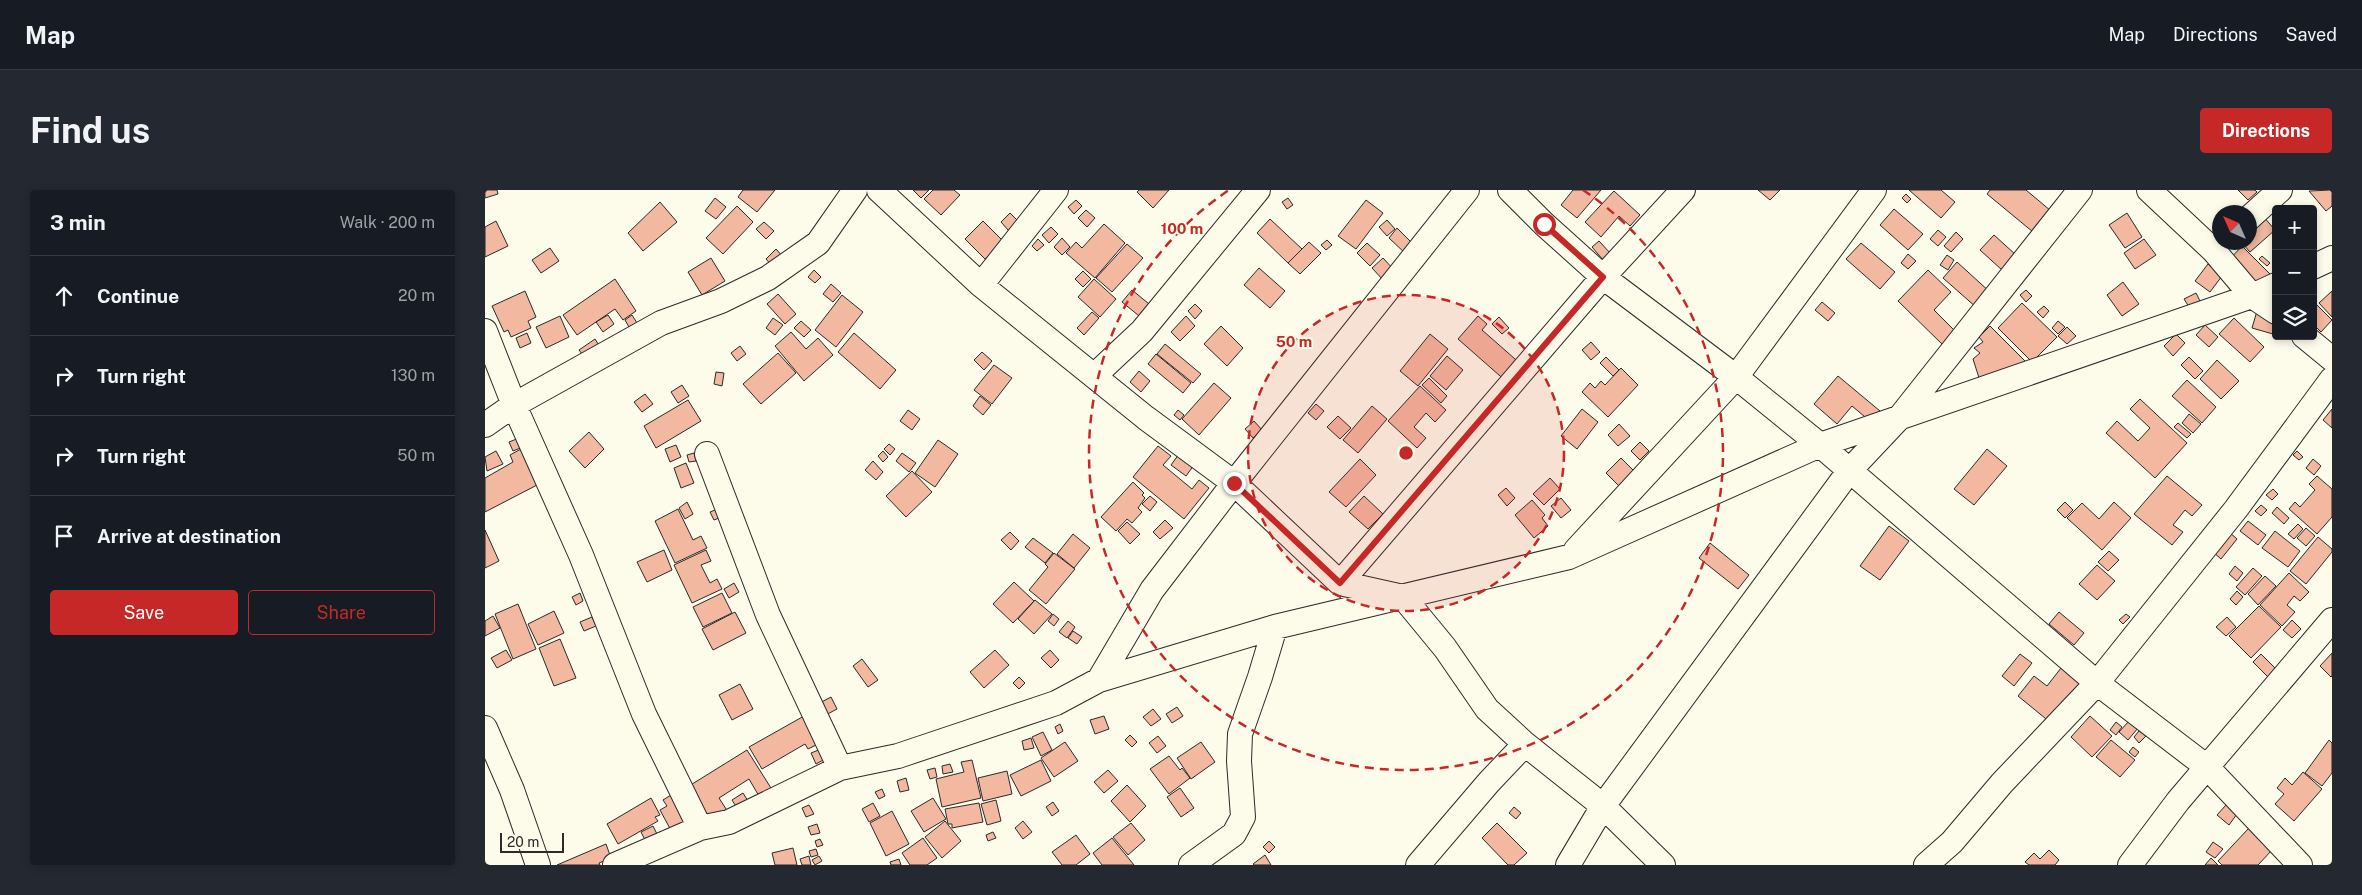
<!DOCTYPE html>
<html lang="en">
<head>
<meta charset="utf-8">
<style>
  body { margin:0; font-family:"Public Sans",sans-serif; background:#242831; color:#f1f3f6 }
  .controls { position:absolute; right:15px; top:15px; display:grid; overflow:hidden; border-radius:5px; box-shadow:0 2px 8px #0003 }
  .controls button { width:45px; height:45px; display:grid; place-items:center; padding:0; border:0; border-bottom:1px solid #363941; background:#171b24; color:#f1f3f6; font:25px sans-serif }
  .compass { position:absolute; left:1727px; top:15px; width:45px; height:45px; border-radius:50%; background:#171b24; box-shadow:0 2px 8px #0003; rotate:315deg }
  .scale { position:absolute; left:15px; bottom:12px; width:64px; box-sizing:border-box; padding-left:5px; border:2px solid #2b2b2b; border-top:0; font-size:14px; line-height:18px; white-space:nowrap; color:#2b2b2b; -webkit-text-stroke:4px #fdfbea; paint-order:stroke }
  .stop { position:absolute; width:15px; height:15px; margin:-11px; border:4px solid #c62828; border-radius:50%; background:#fff }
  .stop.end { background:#c62828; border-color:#fff; box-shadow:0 1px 5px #0008 }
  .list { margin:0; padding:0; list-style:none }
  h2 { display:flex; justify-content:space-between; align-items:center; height:65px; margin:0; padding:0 20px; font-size:21px }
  h2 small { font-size:16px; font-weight:400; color:#9ea1a6 }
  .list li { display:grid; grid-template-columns:32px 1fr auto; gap:15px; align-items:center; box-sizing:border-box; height:80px; padding:0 20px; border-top:1px solid #363941 }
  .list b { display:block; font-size:19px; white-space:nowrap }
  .list em { font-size:16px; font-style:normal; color:#9ea1a6 }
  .actions { display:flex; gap:10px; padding:15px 20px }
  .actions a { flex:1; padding:11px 0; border:1px solid #c62828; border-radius:5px; text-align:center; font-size:18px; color:#c62828 }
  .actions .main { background:#c62828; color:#fff }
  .icon { flex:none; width:28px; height:28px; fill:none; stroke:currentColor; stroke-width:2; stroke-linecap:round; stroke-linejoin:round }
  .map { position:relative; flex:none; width:1847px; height:675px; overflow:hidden; border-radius:5px }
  header { display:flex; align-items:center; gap:30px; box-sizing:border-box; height:70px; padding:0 25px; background:#171b24; border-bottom:1px solid #363941 }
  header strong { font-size:24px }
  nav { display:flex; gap:28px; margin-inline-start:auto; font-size:18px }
  .intro { display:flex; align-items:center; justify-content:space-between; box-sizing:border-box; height:120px; padding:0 30px }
  h1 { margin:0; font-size:35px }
  .button { padding:12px 22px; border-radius:5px; background:#c62828; color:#fff; font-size:18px; font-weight:700 }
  main { display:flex; gap:30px; padding:0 30px }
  aside { flex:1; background:#171b24; border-radius:5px; box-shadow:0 2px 8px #0003 }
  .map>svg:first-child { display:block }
  .building { fill:#f2b8a0; stroke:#2b2b2b }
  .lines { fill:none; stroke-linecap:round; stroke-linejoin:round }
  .minor-casing { stroke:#2b2b2b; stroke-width:26 }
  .minor { stroke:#fdfbea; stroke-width:24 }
  .route { stroke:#c62828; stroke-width:6 }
  .ring { fill:none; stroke:#c62828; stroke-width:2.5; stroke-dasharray:9 6 }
  .centre { fill:#c62828; stroke:#fdfbea; stroke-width:2.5 }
  .ring-label { font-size:15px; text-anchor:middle; font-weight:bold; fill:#c62828; stroke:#fdfbea; stroke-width:4; stroke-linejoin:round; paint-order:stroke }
</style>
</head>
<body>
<header>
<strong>Map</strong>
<nav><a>Map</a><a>Directions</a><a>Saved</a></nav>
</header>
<div class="intro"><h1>Find us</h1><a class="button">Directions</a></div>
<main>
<aside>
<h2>3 min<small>Walk · 200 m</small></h2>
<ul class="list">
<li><svg class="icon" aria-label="ahead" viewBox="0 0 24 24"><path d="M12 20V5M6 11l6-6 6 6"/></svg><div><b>Continue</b></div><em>20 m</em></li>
<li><svg class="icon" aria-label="right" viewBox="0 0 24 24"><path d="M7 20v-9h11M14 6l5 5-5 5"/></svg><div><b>Turn right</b></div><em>130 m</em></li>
<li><svg class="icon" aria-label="right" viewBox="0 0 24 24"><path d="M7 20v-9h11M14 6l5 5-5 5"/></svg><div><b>Turn right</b></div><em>50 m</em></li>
<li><svg class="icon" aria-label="arrive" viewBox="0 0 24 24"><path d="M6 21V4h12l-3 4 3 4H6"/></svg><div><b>Arrive at destination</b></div></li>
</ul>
<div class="actions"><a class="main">Save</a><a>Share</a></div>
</aside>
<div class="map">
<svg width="1847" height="675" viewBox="0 0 1847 675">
  <rect width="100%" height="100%" fill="#fdfbea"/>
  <path class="building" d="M0 0H12L13 4 0 8Z
    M258 0H290L272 22 253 7Z
    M428 0H444L436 8Z
    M448 0H469L475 5 456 25 439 9Z
    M654 0H684L668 18 652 2Z
    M1088 0H1116L1092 28 1076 15Z
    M1273 0H1295L1285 10Z
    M1424 0H1456L1470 12 1456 28Z
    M1505 0H1541L1566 21 1548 42 1502 4Z
    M1753 0H1770L1772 2 1763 10Z
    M1847 0V16L1841 21 1824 1Z
    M1129 1 1155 25 1145 36 1134 26 1116 47 1100 32Z
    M1421 4 1426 9 1422 13 1417 8Z
    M230 8 241 17 231 29 220 21Z
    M803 8 808 15 802 19 797 12Z
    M591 10 597 16 589 24 583 17Z
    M881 10 898 23 871 59 853 46Z
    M175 12 192 32 158 61 143 43Z
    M252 16 268 32 238 64 221 48Z
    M1409 19 1438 44 1423 60 1395 35Z
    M601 20 610 28 602 37 593 28Z
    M525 23 533 31 524 41 516 32Z
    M1642 23 1657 47 1640 58 1624 35Z
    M1778 26 1790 40 1765 62 1756 52H1764V38Z
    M785 29 817 59 803 73 772 43Z
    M902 30 910 39 902 46 894 37Z
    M11 31 23 56 0 67V37Z
    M498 31 518 51 500 69 480 49Z
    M279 32 289 41 281 49 271 39Z
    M619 34 640 53 610 88 581 63 591 52 597 58Z
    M566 37 573 44 564 53 557 45Z
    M912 38 929 55 921 64 904 48Z
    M1453 40 1461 47 1453 56 1445 49Z
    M1471 42 1478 49 1466 62 1459 56Z
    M1509 45 1531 65 1517 80 1495 60Z
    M577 48 585 57 577 65 569 57Z
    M553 49 559 55 552 61 547 56Z
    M1659 49 1671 65 1650 79 1639 63Z
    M842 50 847 55 841 60 836 55Z
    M1114 51 1126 64 1119 71 1107 57Z
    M824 52 836 63 815 84 803 73Z
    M882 53 895 65 885 76 872 63Z
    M1376 53 1410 82 1395 99 1361 69Z
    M642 54 658 68 627 102 611 88Z
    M1757 56 1787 86 1773 100 1743 71Z
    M65 58 74 71 56 83 47 70Z
    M291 59 298 67 288 77 281 69Z
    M1423 64 1431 71 1423 79 1416 73Z
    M1462 65 1469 70 1463 80 1455 75Z
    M1777 66 1785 73 1782 76 1774 69Z
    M226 68 240 91 217 105 203 82Z
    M898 68 910 81 899 91 887 78Z
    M1472 72 1506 103 1492 118 1458 88Z
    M1723 74 1737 86 1725 102 1710 91Z
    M774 78 800 101 785 118 759 95Z
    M329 80 336 87 330 93 323 87Z
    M1443 80 1466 102 1449 120 1473 144 1460 157 1413 111Z
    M598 81 606 89 598 97 590 89Z
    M130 89 151 121 138 130 130 119 92 145 78 125Z
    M609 89 631 109 615 127 593 107Z
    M1638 92 1654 114 1637 126 1622 105Z
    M346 94 356 103 348 112 338 104Z
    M647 100 669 118 659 130 637 112Z
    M1541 100 1547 106 1541 112 1535 105Z
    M40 101 51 127 43 131 46 138 26 147 23 140 19 142 7 116Z
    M1847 101V127L1834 113Z
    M1711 103 1715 111 1704 117 1699 109Z
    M293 104 311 124 300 134 282 114Z
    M357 105 378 122 351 157 330 140Z
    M1337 112 1350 123 1343 131 1330 120Z
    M1537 113 1572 147 1547 172 1513 138Z
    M710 114 717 121 710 129 703 121Z
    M1831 114 1847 130 1836 142 1828 134V117Z
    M1559 116 1564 121 1558 128 1552 122Z
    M1772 121 1791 133 1788 144 1767 138Z
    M607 122 614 128 599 145 592 138Z
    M123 125 129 134 118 142 111 132Z
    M147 125 152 133 144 137 140 130Z
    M75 126 84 147 61 158 51 137Z
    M701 126 710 136 695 151 686 142Z
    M993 126 1002 134 997 140 1038 176 1023 193 973 149Z
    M1014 127 1024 138 1017 144 1007 134Z
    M288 128 298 135 290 145 281 138Z
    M1749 128 1779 157 1765 172 1734 144Z
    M316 131 326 140 319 147 309 138Z
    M1573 131 1580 137 1573 144 1567 138Z
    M1720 135 1733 147 1724 157 1711 145Z
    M736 136 758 158 742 176 719 154Z
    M1505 136 1542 173 1495 191 1488 169 1495 163 1489 158 1498 152 1494 147Z
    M1582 137 1591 146 1582 154 1573 146Z
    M306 142 321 159 333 148 348 165 319 191 290 156Z
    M42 143 46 153 35 158 31 148Z
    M369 143 411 180 395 199 353 162Z
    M945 144 963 159 933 196 915 181Z
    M1691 144 1700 153 1688 166 1679 156Z
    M110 149 115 157 100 168 94 160Z
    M1106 152 1115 162 1106 170 1097 160Z
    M680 154 716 184 708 193 672 164Z
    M255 156 261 164 252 171 246 163Z
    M497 162 507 171 499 180 489 170Z
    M293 163 311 183 276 214 258 194Z
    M671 164 706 193 698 203 663 174Z
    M962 166 978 180 961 200 945 186Z
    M1121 167 1134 180 1128 186 1115 173Z
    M1704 167 1718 181 1710 189 1696 175Z
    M1732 170 1754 191 1736 209 1715 189Z
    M509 175 527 188 507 214 489 200Z
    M1136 178 1153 195 1123 227 1097 202 1105 193 1110 198 1116 191 1120 195Z
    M654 181 665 191 656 202 645 192Z
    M231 182 239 183 237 196 229 194Z
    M1353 186 1395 221 1386 232 1367 216 1352 234 1329 214Z
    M944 188 962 206 956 213 937 195Z
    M1702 190 1731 217 1717 233 1687 206Z
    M729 193 746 208 714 245 697 229Z
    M197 195 204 206 193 213 186 202Z
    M935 196 961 220 950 232 941 223 929 237 941 248 932 258 903 231Z
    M160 204 168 214 157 222 149 212Z
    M495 206 506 215 498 225 488 216Z
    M1655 209 1702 253 1670 288 1621 243 1632 231 1653 251 1665 238 1645 219Z
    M203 210 216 231 171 258 159 236Z
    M831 214 839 221 831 230 823 223Z
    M887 216 902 229 873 263 858 250Z
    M1097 219 1113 232 1092 259 1076 246Z
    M1847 219V238L1838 230Z
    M423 220 435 229 427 240 415 231Z
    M693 220 699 225 695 230 689 225Z
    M1704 224 1716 234 1708 243 1697 233Z
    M853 226 866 238 855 249 842 237Z
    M769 231 777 240 768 248 760 239Z
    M1693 233 1706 244 1702 248 1689 237Z
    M1134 234 1145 246 1133 256 1123 245Z
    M104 242 119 259 100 278 84 261Z
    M34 248 38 257 28 261 24 252Z
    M453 250 473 264 450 297 430 283Z
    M1155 252 1164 261 1155 270 1146 261Z
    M404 254 410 259 405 265 399 259Z
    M191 255 196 267 185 272 180 259Z
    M673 256 686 266 678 275 707 299 714 290 724 298 699 329 648 287Z
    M36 259 54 294 0 322V288L28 272 25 265Z
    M1502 259 1522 276 1489 315 1469 299Z
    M11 261 18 274 2 281 0 267Z
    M398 261 403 267 398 272 393 266Z
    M1812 261 1818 267 1814 270 1808 265Z
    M209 263 211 271 204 272 202 265Z
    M417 263 431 273 424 282 411 271Z
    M694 264 709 275 701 286 686 275Z
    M1136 268 1154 286 1139 301 1121 283Z
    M875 269 891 285 861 317 844 302Z
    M1828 269 1836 276 1829 285 1821 278Z
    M388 271 398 282 391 290 380 280Z
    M201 273 209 293 196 298 189 278Z
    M427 281 447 302 421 327 401 306Z
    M1682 286 1717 315 1707 326 1700 320 1688 335 1698 342 1687 355 1649 324Z
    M1832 286 1847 299V327L1832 344 1804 319 1810 312 1815 317 1830 300 1824 294Z
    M1065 288 1075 299 1059 315 1048 304Z
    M648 292 659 303 657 305 660 308 653 318 657 322 647 333 642 329 631 341 616 327Z
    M1021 298 1030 308 1022 316 1013 305Z
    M1788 299 1793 304 1787 310 1781 305Z
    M665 306 672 312 665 321 657 314Z
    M879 306 898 324 883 339 864 322Z
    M1076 308 1086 320 1076 328 1066 316Z
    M1047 310 1060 325 1057 328 1063 336 1049 348 1030 325Z
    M202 312 208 324 200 329 194 318Z
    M1580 312 1588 320 1580 328 1572 320Z
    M1629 312 1646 328 1617 360 1582 328 1597 313 1614 329Z
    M1776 315 1782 320 1776 326 1770 321Z
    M1792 317 1804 328 1799 334 1787 323Z
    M235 318 239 326 229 330 225 322Z
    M193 319 208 350 216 346 222 358 190 373 170 331Z
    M680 330 688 338 675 349 668 342Z
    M1763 331 1781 345 1773 355 1755 341Z
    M642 332 655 344 645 354 633 341Z
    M1813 334 1818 339 1809 349 1803 344Z
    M1404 336 1424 351 1395 390 1375 376Z
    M1821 338 1830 346 1821 356 1812 348Z
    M0 340 14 371 0 378Z
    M1790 341 1815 361 1803 377 1777 358Z
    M525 342 534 351 526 360 516 350Z
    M1744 342 1752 349 1736 369 1728 362Z
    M588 344 605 358 589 378 572 364Z
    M1833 347 1847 359V362L1821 394 1805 381Z
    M548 348 568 363 560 373 540 357Z
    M1225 353 1264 385 1253 399 1214 368Z
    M179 360 187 380 162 392 152 372Z
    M221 360 226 371 216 375 225 393 232 389 237 399 207 413 189 375Z
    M1624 361 1634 370 1623 381 1613 372Z
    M569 363 590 379 561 414 544 400 563 377 560 374Z
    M1612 375 1630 391 1612 410 1594 394Z
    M1750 376 1758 383 1752 391 1744 384Z
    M1768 378 1777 386 1760 405 1751 397Z
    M1804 383 1824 402 1815 411 1809 406 1802 415 1810 422 1797 436 1775 415Z
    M1780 386 1791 396 1773 415 1763 404Z
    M529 392 549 411 528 433 508 414Z
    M249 393 254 402 244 408 239 399Z
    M1752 401 1758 407 1751 415 1745 409Z
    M95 403 98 411 91 415 87 407Z
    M237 403 247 423 218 437 208 417Z
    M550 410 567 424 549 444 533 429Z
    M33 414 51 459 28 469 10 424Z
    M1774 416 1796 437 1766 468 1744 446Z
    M69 421 79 443 53 455 43 434Z
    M250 422 261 443 228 460 217 439Z
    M1574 422 1599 443 1589 455 1564 434Z
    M568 424 574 429 569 436 563 431Z
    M1641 424 1645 427 1638 434 1634 430Z
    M8 426 15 438 0 446V431Z
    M107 427 111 436 99 441 95 432Z
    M1742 427 1751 437 1741 446 1731 437Z
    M1807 430 1816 439 1807 448 1798 440Z
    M583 431 590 437 582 448 574 442Z
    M588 441 597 447 592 454 583 448Z
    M75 449 91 488 69 496 54 458Z
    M21 460 27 470 12 478 6 468Z
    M510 460 524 475 499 498 485 482Z
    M565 460 574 470 566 478 556 468Z
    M1847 463V486L1846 487 1835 476Z
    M1535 464 1547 473 1529 496 1517 486Z
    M1776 464 1794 482 1786 490 1768 472Z
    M377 469 393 490 383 497 368 476Z
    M1576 478 1597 495 1566 533 1533 506 1549 486 1562 496Z
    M534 487 540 493 534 499 528 493Z
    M255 494 268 519 247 530 234 505Z
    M346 507 352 519 335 528 329 516Z
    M692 517 698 526 687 533 681 524Z
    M668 519 676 529 666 536 658 527Z
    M319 526 335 553 323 559 320 554 277 579 264 557Z
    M619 526 624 539 610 544 605 530Z
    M1605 526 1627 546 1607 567 1586 547Z
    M1644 531 1653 538 1643 550 1634 542Z
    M1631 532 1637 537 1631 545 1625 540Z
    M575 534 578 541 573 544 570 537Z
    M1654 541 1661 546 1654 553 1649 547Z
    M558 542 567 560 556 566 547 547Z
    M645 545 652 552 647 557 640 550Z
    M673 546 681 556 672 563 664 553Z
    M546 548 549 558 539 560 537 551Z
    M1626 550 1650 570 1635 587 1611 567Z
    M1844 550 1847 553V583L1837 596 1820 583Z
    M580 552 593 571 569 587 556 568Z
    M716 552 730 572 706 589 692 568Z
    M1648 557 1654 562 1650 567 1644 562Z
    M336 559 340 569 331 574 326 563Z
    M262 560 286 598 274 606 264 589 234 608 243 622 227 632 204 596Z
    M684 566 695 580 697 578 705 588 684 604 665 579Z
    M487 570 496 608 457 617 451 589 479 582 476 572Z
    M556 570 566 591 536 606 525 585Z
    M465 574 468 582 458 584 457 576Z
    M450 578 452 587 445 589 442 580Z
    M623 580 633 591 619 603 609 592Z
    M522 581 527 604 498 611 493 588Z
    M1818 582 1837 599 1809 631 1790 614 1799 604 1792 598 1800 588 1807 595Z
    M421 588 424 600 415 602 412 591Z
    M642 595 661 616 645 632 626 611Z
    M695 598 709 618 696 627 682 607Z
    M397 599 400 606 394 609 390 602Z
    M258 603 263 611 252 618 247 610Z
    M186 605 204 638 189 646 175 620 182 616 178 610Z
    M166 608 175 625 170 627 173 631 133 654 122 634Z
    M448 608 461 629 439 642 426 621Z
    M511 610 516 631 502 635 496 614Z
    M568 612 574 621 567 626 561 617Z
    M388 613 395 626 384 632 377 619Z
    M494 613 498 632 467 638V634H463L460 619Z
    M324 615 329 624 321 627 317 618Z
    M1741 615 1752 624 1744 635 1732 625Z
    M1029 617 1036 623 1031 629 1024 623Z
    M407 621 424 654 401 666 385 633Z
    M460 631 476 651 457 668 440 647Z
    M538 631 547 642 538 649 530 638Z
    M646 633 660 650 643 665 628 647Z
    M1012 633 1042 663 1029 675H1023L997 648Z
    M332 634 335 643 326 645 323 637Z
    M168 636 174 648 162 654 156 642Z
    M1764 638 1788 659 1773 675H1737L1733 671Z
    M508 642 511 648 503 651 501 645Z
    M591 645 605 664 591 675H577L567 662Z
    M438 648 452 668 442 675H425L417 663Z
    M627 648 649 675H617L608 663Z
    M335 649 338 655 332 657 330 651Z
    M784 651 790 657 784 663 778 657Z
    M1728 652 1738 659 1730 668 1721 662Z
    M121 654 126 668 114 673 115 675H72Z
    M308 658 312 675H290L287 663Z
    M331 659 333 665 326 667 324 661Z
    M1564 660 1574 670 1570 675H1544L1540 672 1549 663 1555 669Z
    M780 665 786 675H769L768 674Z
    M324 666 326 675H317L315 669Z
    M334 666 337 671 330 675 327 670Z
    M1726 668 1733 675H1720Z
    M414 669 416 675H406L405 672Z"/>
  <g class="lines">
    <defs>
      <path id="minor" d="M394 0 496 95 661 228 749 293 855 393 918 407 960 458 1002 519 1040 554 1118 616 1178 675
        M1025 0 1059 34 1118 87 1251 187 1335 255 1612 493 1722 577 1815 675
        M1664 0 1729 61 1767 106 1791 122
        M1764 28 1795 0
        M1828 77 1847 68
        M496 95 571 0
        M0 141 29 215 96 365 159 524 215 638
        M1819 146 1847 169
        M609 186 657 141 773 0
        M0 235 29 215 176 133 236 111 283 88 333 53 370 0
        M222 264 283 425 355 578
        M1091 360 1251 187 1389 0
        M855 393 1118 87 1198 0
        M614 490 667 400 749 293 982 0
        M0 538 27 600 53 675
        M130 675 215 638 244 632 355 578 413 566 571 513 614 490 790 437 1084 367 1335 255 1767 106 1791 95
        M706 675 749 644 758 627 754 571 755 544 775 487 790 437
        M933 675 1004 592 1040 554
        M1083 675 1118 616 1365 280 1415 227 1595 0
        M1441 675 1467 652 1517 593 1612 493 1751 319 1847 189
        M1645 675 1693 611 1847 430"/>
    </defs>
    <use href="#minor" class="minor-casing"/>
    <use href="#minor" class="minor"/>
  </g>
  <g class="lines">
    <path class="route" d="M749 293 855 393 1118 87 1059 34"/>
  </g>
  <circle cx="921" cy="263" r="158" fill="#c62828" fill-opacity=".12"/>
  <g class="ring">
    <circle cx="921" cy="263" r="158"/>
    <path d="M1098 0A317 317 0 1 1 744 0"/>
  </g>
  <circle cx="921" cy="263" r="8" class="centre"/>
  <g class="ring-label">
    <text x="697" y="44">100 m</text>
    <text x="809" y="157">50 m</text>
  </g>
</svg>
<div class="controls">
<button>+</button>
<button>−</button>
<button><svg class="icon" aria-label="layers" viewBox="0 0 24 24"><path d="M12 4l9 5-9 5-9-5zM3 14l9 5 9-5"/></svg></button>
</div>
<svg class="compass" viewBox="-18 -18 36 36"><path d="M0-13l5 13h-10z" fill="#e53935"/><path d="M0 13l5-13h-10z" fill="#9ea1a6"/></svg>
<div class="scale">20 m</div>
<div class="stop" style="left:1059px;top:34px"></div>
<div class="stop end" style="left:749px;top:293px"></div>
</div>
</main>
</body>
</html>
